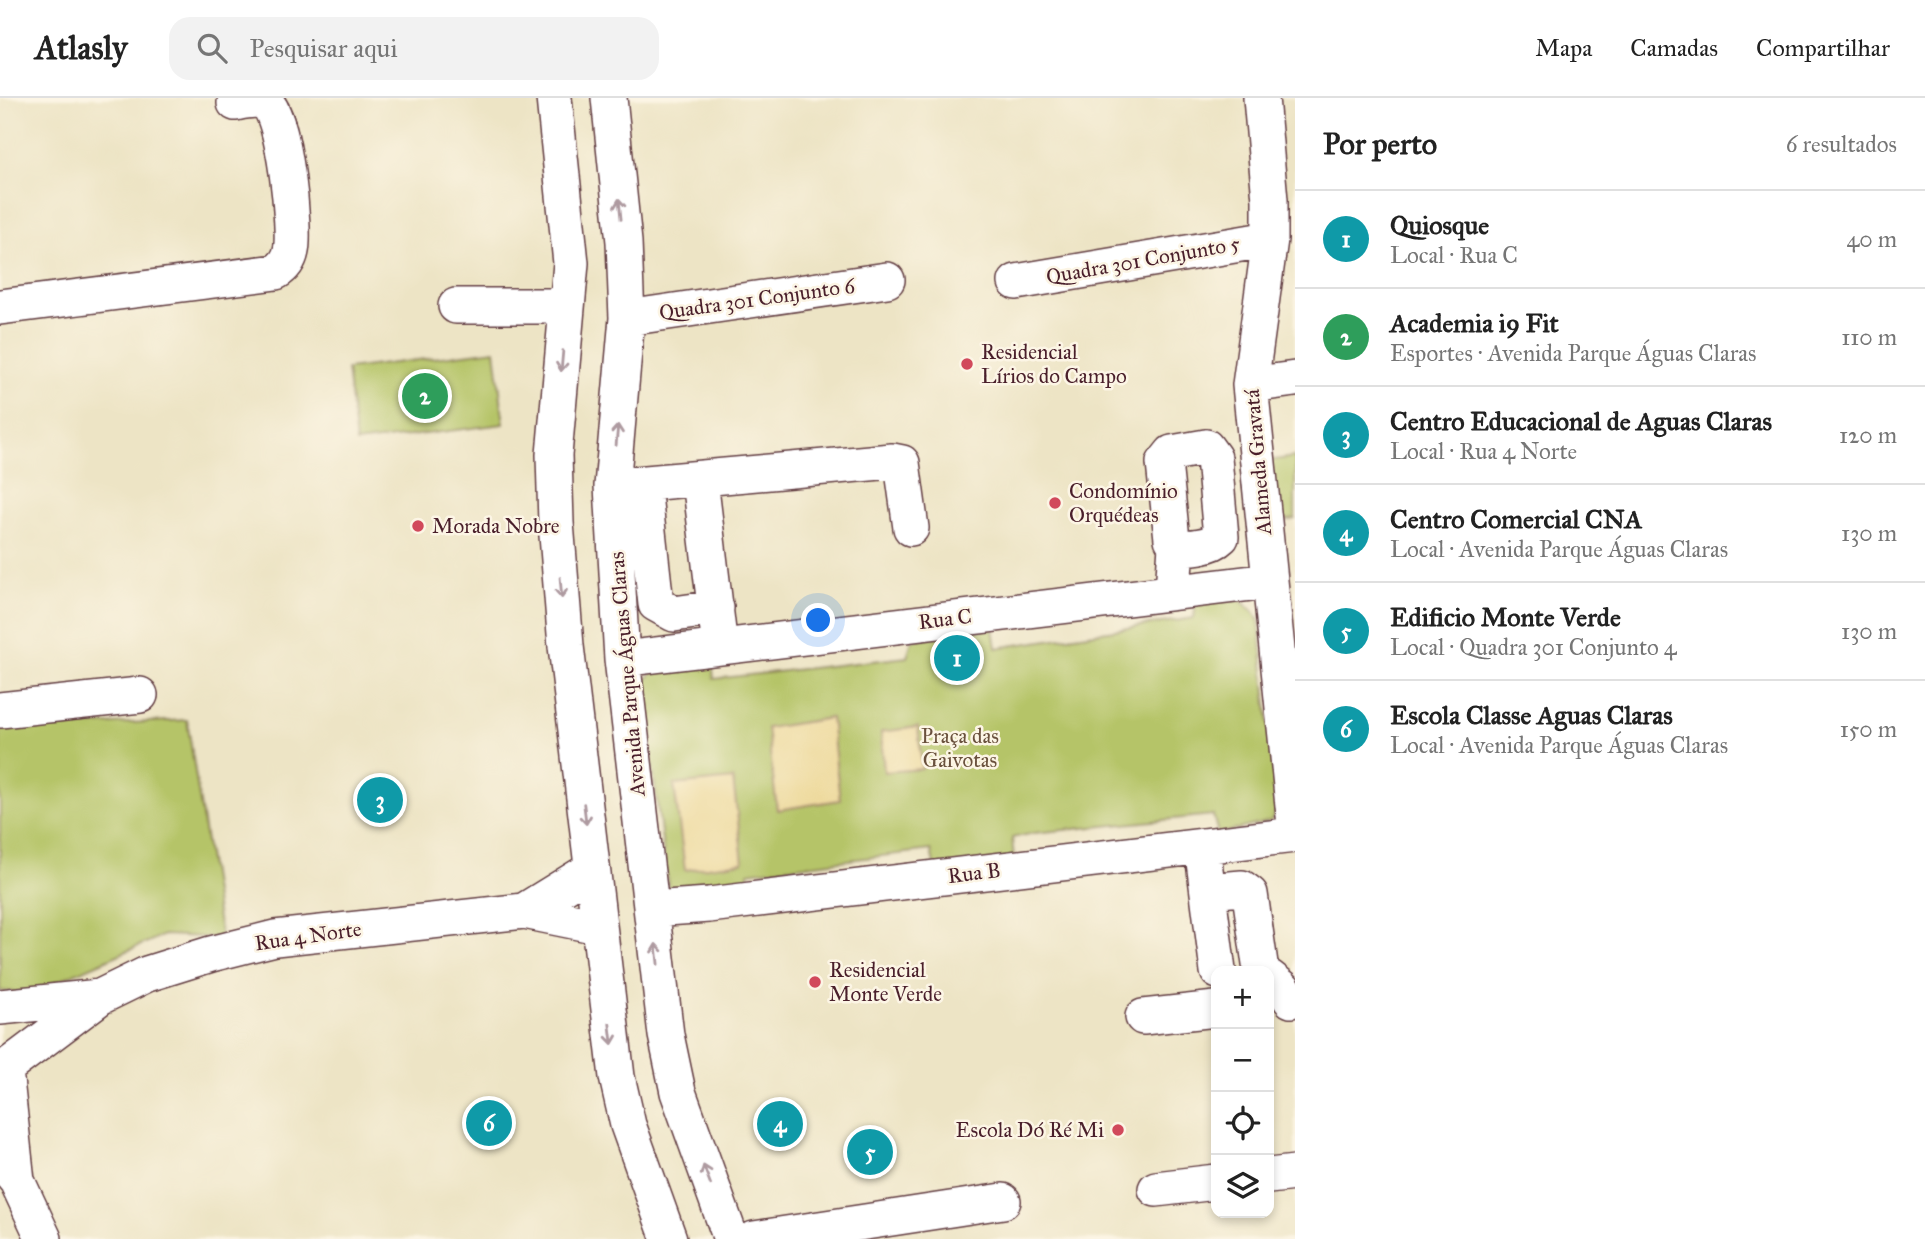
<!DOCTYPE html>
<html lang="pt">
<head>
<meta charset="utf-8">
<style>
  body { margin:0; font-family:"IM FELL Great Primer",serif; background:#f2f2f2; color:#222 }
  .controls { position:absolute; right:21px; bottom:21px; display:grid; overflow:hidden; border-radius:14px; box-shadow:0 4px 10px #0003 }
  .controls button { width:63px; height:63px; display:grid; place-items:center; padding:0; border:0; border-bottom:2px solid #e0e0e0; background:#fff; color:#222; font:35px sans-serif }
  .you { position:absolute; left:819px; top:523px; width:24px; height:24px; margin:-18px; border:5px solid #fff; border-radius:50%; background:#1a73e8; box-shadow:0 0 0 10px #1a73e833 }
  .badge { display:grid; place-items:center; width:46px; height:46px; border-radius:50%; background:#7c3aed; color:#fff; font-size:23px; font-weight:700 }
  .pin { position:absolute; translate:-50% -50%; border:4px solid #fff; box-shadow:0 2px 7px #0006 }
  .list { margin:0; padding:0; list-style:none }
  h2 { display:flex; justify-content:space-between; align-items:center; height:91px; margin:0; padding:0 28px; font-size:30px }
  h2 small { font-size:23px; font-weight:400; color:#767676 }
  .list li { display:grid; grid-template-columns:46px 1fr auto; gap:21px; align-items:center; box-sizing:border-box; height:98px; padding:0 28px; border-top:2px solid #e0e0e0 }
  .list b { display:block; font-size:26px; white-space:nowrap }
  .list p { margin:0; font-size:23px; white-space:nowrap; color:#767676 }
  .list em { font-size:23px; font-style:normal; color:#767676 }
  .icon { flex:none; width:38px; height:38px; fill:none; stroke:currentColor; stroke-width:2; stroke-linecap:round; stroke-linejoin:round }
  .map { position:relative; flex:none; width:1295px; height:1141px; overflow:hidden }
  header { display:flex; align-items:center; gap:42px; box-sizing:border-box; height:98px; padding:0 35px; background:#fff; border-bottom:2px solid #e0e0e0 }
  header strong { font-size:33px }
  nav { display:flex; gap:38px; margin-inline-start:auto; font-size:24px }
  .search { width:490px; height:63px; background:#f2f2f2; display:flex; align-items:center; gap:18px; box-sizing:border-box; padding:0 24px; border-radius:21px; color:#767676; font-size:26px }
  main { display:flex }
  aside { flex:1; background:#fff }
  .map>svg:first-child { display:block }
  .green { fill:#b5c467; stroke:#807249; stroke-width:2 }
  .sand { fill:#eeda9e; stroke:#9c7c64; stroke-width:2 }
  .lines { fill:none; stroke-linecap:round; stroke-linejoin:round }
  .minor-casing { stroke:#623d42; stroke-width:38 }
  .minor { stroke:#fff; stroke-width:35 }
  .oneway { stroke:#ae9aa0 }
  .poi-dot { fill:#d1495b; stroke:#fcf5e5; stroke-width:2.5 }
  .labels { text-anchor:middle; stroke-width:5; stroke-linejoin:round; paint-order:stroke }
  .street-label { font-size:21px; fill:#4a1f2b; stroke:#fcf5e5 }
  .poi-label { font-size:21px; fill:#4a1f2b; stroke:#fcf5e5; text-anchor:start }
  .park-label { font-size:21px; fill:#6a513d; stroke:#fcf5e5 }
</style>
</head>
<body>
<header>
<strong>Atlasly</strong>
<div class="search"><svg class="icon" aria-label="search" viewBox="0 0 24 24"><circle cx="10" cy="10" r="6"/><path d="M15 15l6 6"/></svg>Pesquisar aqui</div>
<nav><a>Mapa</a><a>Camadas</a><a>Compartilhar</a></nav>
</header>
<main>
<div class="map">
<svg width="1295" height="1141" viewBox="0 0 1295 1141">
  <rect width="100%" height="100%" fill="#fcf5e5"/>
  <filter id="ink" filterUnits="userSpaceOnUse"><feTurbulence type="fractalNoise" baseFrequency=".0143" numOctaves="2"/><feDisplacementMap in="SourceGraphic" scale="14" xChannelSelector="R" yChannelSelector="G"/><feConvolveMatrix kernelMatrix="1 2 1 2 8 2 1 2 1" color-interpolation-filters="sRGB"/></filter>
  <filter id="wash" filterUnits="userSpaceOnUse"><feTurbulence type="fractalNoise" baseFrequency=".00686" numOctaves="4" result="noise"/><feDisplacementMap in="SourceGraphic" scale="28" xChannelSelector="R" yChannelSelector="G"/><feGaussianBlur stdDeviation="1.57" result="paint"/><feColorMatrix in="noise" values="0 0 0 0 0 0 0 0 0 0 0 0 0 0 0 0 0 1.4 0 .05"/><feComposite in="paint" operator="in"/></filter>
  <g filter="url(#wash)">
    <rect width="100%" height="100%" fill="#ede4c5"/>
    <path class="green" d="M495 252 504 326 356 345 347 271Z
      M1295 359V421L1272 424 1267 363Z
      M1240 502 1253 513 1259 522 1277 711 1271 723 1218 736 1213 717 1034 735 1012 740 1014 761 935 771 931 752 748 774 751 794 678 798 668 788 642 589C653 562 686 565 712 563L714 581 907 559 912 542 993 530 996 550 1194 520 1196 504Z
      M187 622 221 840 164 837 30 895 0 893V632Z"/>
    <path class="sand" d="M831 620 840 702 777 712 767 630Z
      M918 629 922 671 884 674 881 634Z
      M733 681 743 764 685 772 674 687Z"/>
  </g>
  <g filter="url(#ink)">
    <g class="lines">
      <defs>
        <path id="minor" d="M554 0 571 165 554 357 556 425 566 548 617 979 628 1027 669 1141
          M609 0 624 144 627 220 612 388 622 561 666 937 678 994 731 1141
          M1261 0 1270 102V141L1250 287 1295 727
          M1016 184 1270 141
          M456 208H567
          M0 209 276 174C284 169 289 163 291 153 296 132 284 16 266 5 257 0 245 3 235 5
          M627 220 887 182
          M1250 287 1295 281
          M700 382 718 533
          M612 388 892 363 902 365 911 430
          M643 388 656 506 674 516 716 510
          M1176 447C1187 452 1212 448 1221 439L1214 360 1206 349
          M1173 494 1176 447 1172 441 1164 365 1172 355 1206 349
          M622 561 1269 483
          M0 612 140 597
          M1202 748 1218 873
          M1208 793 1242 790 1250 796 1261 873
          M652 811 709 807 1295 737
          M524 813 592 771
          M1269 879 1283 890 1291 902
          M0 909 100 899
          M1143 919 1216 911
          M11 966 100 899 147 876 211 856 275 840 524 813 598 828
          M6 982 17 1083
          M2 1065 17 1083 44 1141
          M1269 1078 1295 1075
          M1156 1091 1216 1084
          M754 1141 1003 1103"/>
      </defs>
      <use href="#minor" class="minor-casing"/>
      <use href="#minor" class="minor"/>
    </g>
    <defs><path id="oneway-shaft" d="M-6 0H5M1.5-3L5.5 0L1.5 3" fill="none" stroke-width="1.6" stroke-linecap="round" stroke-linejoin="round" transform="scale(1.75)"/></defs>
    <g class="oneway">
      <use href="#oneway-shaft" transform="translate(620 111) rotate(-96)"/>
      <use href="#oneway-shaft" transform="translate(562 263) rotate(95)"/>
      <use href="#oneway-shaft" transform="translate(617 337) rotate(-85)"/>
      <use href="#oneway-shaft" transform="translate(561 490) rotate(85)"/>
      <use href="#oneway-shaft" transform="translate(585 716) rotate(83)"/>
      <use href="#oneway-shaft" transform="translate(657 856) rotate(-96)"/>
      <use href="#oneway-shaft" transform="translate(611 936) rotate(83)"/>
      <use href="#oneway-shaft" transform="translate(707 1077) rotate(-111)"/>
    </g>
  </g>
  <g class="poi-dot">
    <circle cx="967" cy="266" r="7"/>
    <circle cx="1055" cy="405" r="7"/>
    <circle cx="418" cy="428" r="7"/>
    <circle cx="815" cy="884" r="7"/>
    <circle cx="1118" cy="1032" r="7"/>
  </g>
  <g class="labels">
    <g class="street-label">
      <text transform="translate(1143 162) rotate(-10)" y="7">Quadra 301 Conjunto 5</text>
      <text transform="translate(757 201) rotate(-8)" y="7">Quadra 301 Conjunto 6</text>
      <text transform="translate(1258 364) rotate(-95)" y="7">Alameda Gravatá</text>
      <text transform="translate(945 521) rotate(-7)" y="7">Rua C</text>
      <text transform="translate(627 576) rotate(-95)" y="7">Avenida Parque Águas Claras</text>
      <text transform="translate(974 775) rotate(-7)" y="7">Rua B</text>
      <text transform="translate(308 838) rotate(-8)" y="7">Rua 4 Norte</text>
    </g>
    <g class="poi-label">
      <text x="981" y="261">Residencial<tspan x="981" dy="24">Lírios do Campo</tspan></text>
      <text x="1069" y="400">Condomínio<tspan x="1069" dy="24">Orquédeas</tspan></text>
      <text x="432" y="435">Morada Nobre</text>
      <text x="829" y="879">Residencial<tspan x="829" dy="24">Monte Verde</tspan></text>
      <text x="1104" y="1039" text-anchor="end">Escola Dó Ré Mi</text>
    </g>
    <g class="park-label">
      <text x="960" y="645">Praça das<tspan x="960" dy="24">Gaivotas</tspan></text>
    </g>
  </g>
</svg>
<div class="controls">
<button>+</button>
<button>−</button>
<button><svg class="icon" aria-label="locate" viewBox="0 0 24 24"><circle cx="12" cy="12" r="6"/><path d="M12 2v4M12 18v4M2 12h4M18 12h4"/></svg></button>
<button><svg class="icon" aria-label="layers" viewBox="0 0 24 24"><path d="M12 4l9 5-9 5-9-5zM3 14l9 5 9-5"/></svg></button>
</div>
<div class="you"></div>
<div class="pin badge" style="left:957px;top:560px;background:#0f9aa8">1</div>
<div class="pin badge" style="left:425px;top:298px;background:#2e9e5b">2</div>
<div class="pin badge" style="left:380px;top:702px;background:#0f9aa8">3</div>
<div class="pin badge" style="left:780px;top:1026px;background:#0f9aa8">4</div>
<div class="pin badge" style="left:870px;top:1054px;background:#0f9aa8">5</div>
<div class="pin badge" style="left:489px;top:1025px;background:#0f9aa8">6</div>
</div>
<aside>
<h2>Por perto<small>6 resultados</small></h2>
<ul class="list">
<li><span class="badge" style="background:#0f9aa8">1</span><div><b>Quiosque</b><p>Local · Rua C</p></div><em>40 m</em></li>
<li><span class="badge" style="background:#2e9e5b">2</span><div><b>Academia i9 Fit</b><p>Esportes · Avenida Parque Águas Claras</p></div><em>110 m</em></li>
<li><span class="badge" style="background:#0f9aa8">3</span><div><b>Centro Educacional de Aguas Claras</b><p>Local · Rua 4 Norte</p></div><em>120 m</em></li>
<li><span class="badge" style="background:#0f9aa8">4</span><div><b>Centro Comercial CNA</b><p>Local · Avenida Parque Águas Claras</p></div><em>130 m</em></li>
<li><span class="badge" style="background:#0f9aa8">5</span><div><b>Edificio Monte Verde</b><p>Local · Quadra 301 Conjunto 4</p></div><em>130 m</em></li>
<li><span class="badge" style="background:#0f9aa8">6</span><div><b>Escola Classe Aguas Claras</b><p>Local · Avenida Parque Águas Claras</p></div><em>150 m</em></li>
</ul>
</aside>
</main>
</body>
</html>
